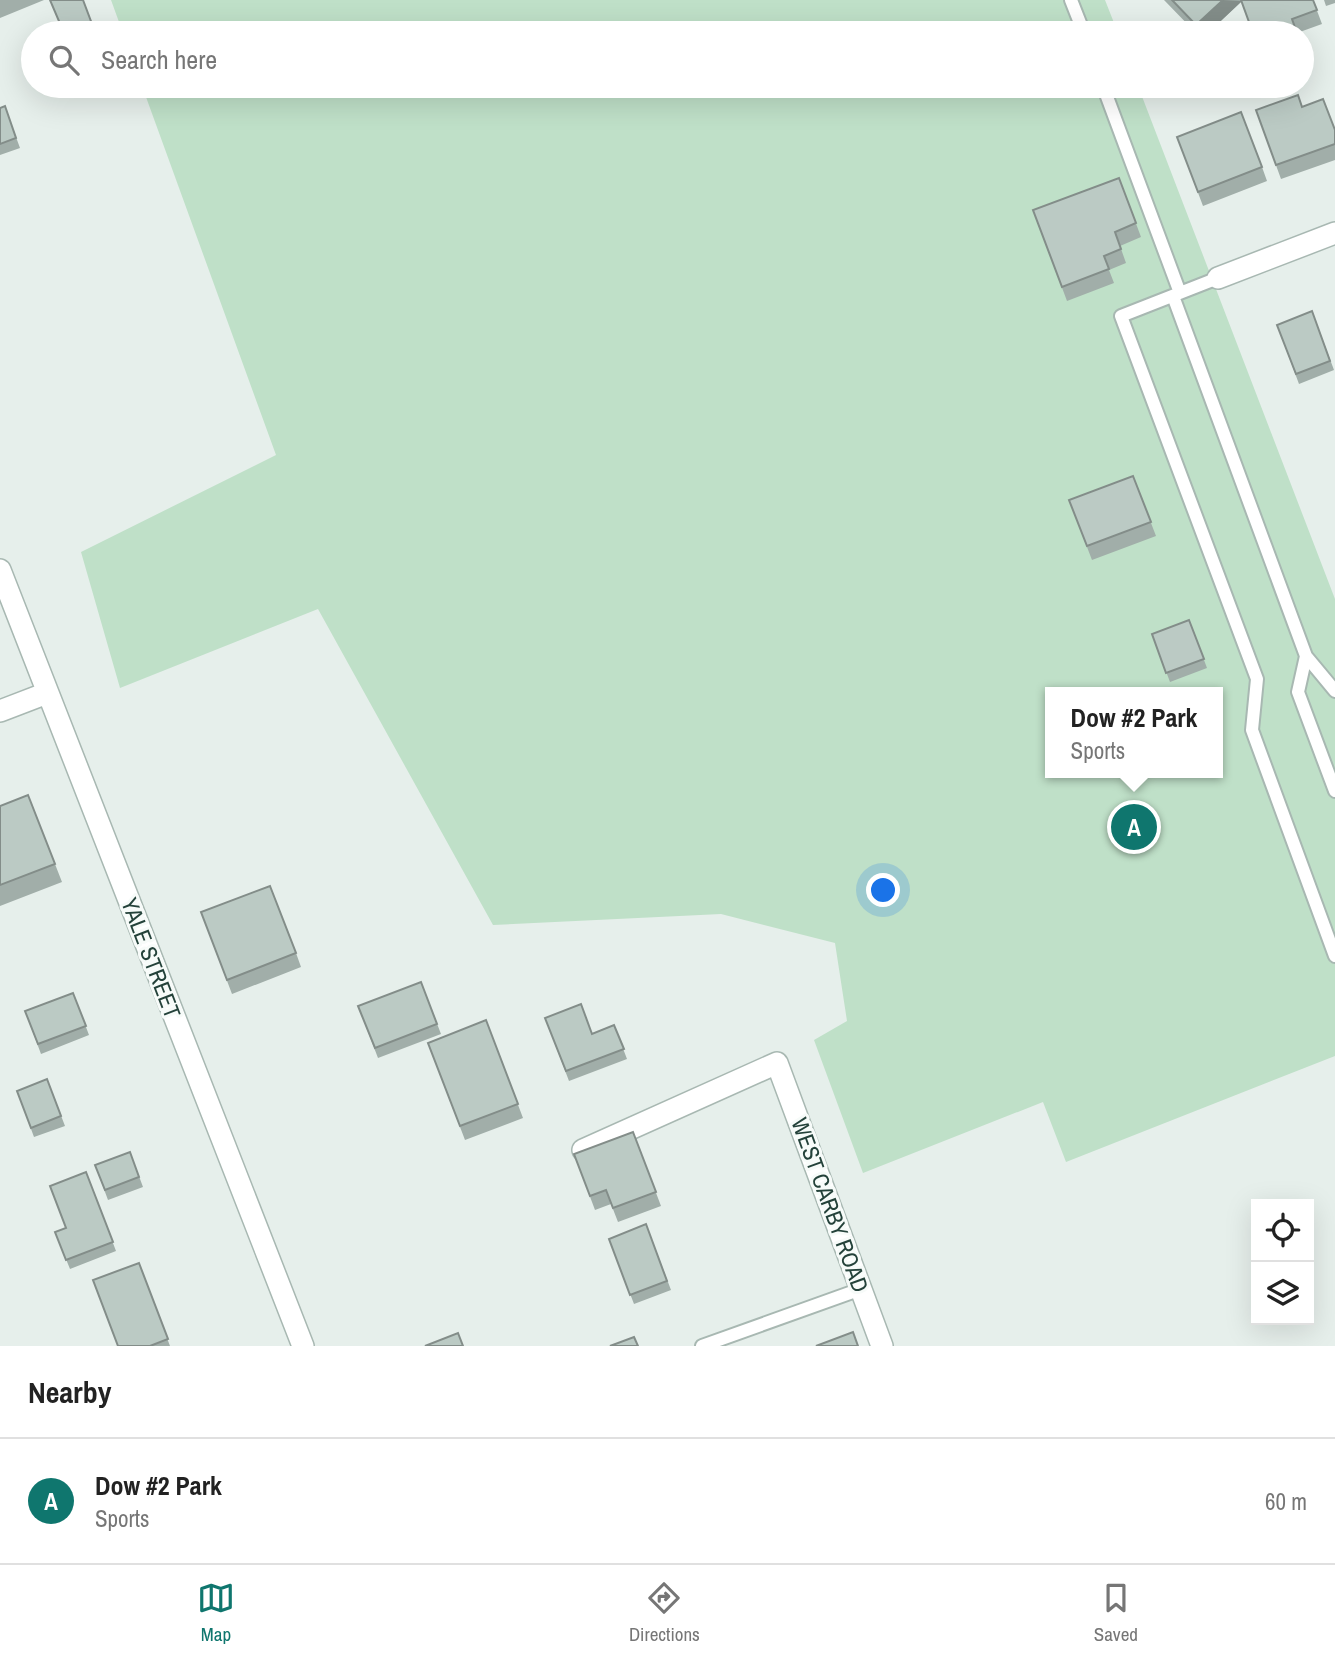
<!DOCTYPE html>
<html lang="en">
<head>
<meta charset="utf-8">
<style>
  body { margin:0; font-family:"Archivo Narrow",sans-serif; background:#f6f6f6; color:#222 }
  .controls { position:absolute; right:21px; bottom:21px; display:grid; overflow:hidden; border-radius:0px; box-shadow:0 7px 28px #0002 }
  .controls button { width:63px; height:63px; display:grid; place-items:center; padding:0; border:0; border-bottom:2px solid #e0e0e0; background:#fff; color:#222; font:35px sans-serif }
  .you { position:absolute; left:884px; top:891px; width:24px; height:24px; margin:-18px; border:5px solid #fff; border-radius:50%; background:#1a73e8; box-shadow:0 0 0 10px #1a73e833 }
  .badge { display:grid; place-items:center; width:46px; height:46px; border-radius:50%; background:#0f766e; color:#fff; font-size:23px; font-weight:700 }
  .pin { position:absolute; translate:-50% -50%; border:4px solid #fff; box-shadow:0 2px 7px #0006 }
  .popup { position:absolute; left:1045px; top:687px; width:178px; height:91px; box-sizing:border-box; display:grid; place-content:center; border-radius:0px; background:#fff; filter:drop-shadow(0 2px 5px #0005); font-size:23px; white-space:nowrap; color:#767676 }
  .popup b { font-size:26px; color:#222 }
  .popup::after { content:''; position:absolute; left:50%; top:100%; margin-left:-14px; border:14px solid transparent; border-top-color:#fff }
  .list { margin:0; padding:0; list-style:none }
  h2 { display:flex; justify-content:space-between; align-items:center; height:91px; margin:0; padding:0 28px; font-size:30px }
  h2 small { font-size:23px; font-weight:400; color:#767676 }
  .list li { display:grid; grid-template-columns:46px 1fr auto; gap:21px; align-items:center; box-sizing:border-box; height:126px; padding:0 28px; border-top:2px solid #e0e0e0 }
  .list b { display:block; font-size:26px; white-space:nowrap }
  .list p { margin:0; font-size:23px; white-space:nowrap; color:#767676 }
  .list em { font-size:23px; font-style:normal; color:#767676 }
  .icon { flex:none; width:38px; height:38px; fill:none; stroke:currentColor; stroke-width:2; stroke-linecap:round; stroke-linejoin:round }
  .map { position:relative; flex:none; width:1335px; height:1346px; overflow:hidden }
  .search { position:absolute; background:#fff; box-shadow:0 7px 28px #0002; left:21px; right:21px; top:21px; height:77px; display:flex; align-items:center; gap:18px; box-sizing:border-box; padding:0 24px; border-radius:38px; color:#767676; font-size:26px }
  .sheet { height:217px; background:#fff }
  nav { display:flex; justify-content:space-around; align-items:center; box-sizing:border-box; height:98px; border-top:2px solid #e0e0e0; background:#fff; font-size:19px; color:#767676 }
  nav a { display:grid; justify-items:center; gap:4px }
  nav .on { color:#0f766e }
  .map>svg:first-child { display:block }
  .green { fill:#bfe0c8; fill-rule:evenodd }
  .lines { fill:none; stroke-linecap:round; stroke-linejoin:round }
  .service-casing { stroke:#a8b8b2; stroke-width:16 }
  .minor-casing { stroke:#a8b8b2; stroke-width:24 }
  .service { stroke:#fff; stroke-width:12 }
  .minor { stroke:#fff; stroke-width:21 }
  .wall { fill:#a1aea9 }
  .shaded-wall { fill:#838d89 }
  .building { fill:#bbcac4; stroke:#838d89; stroke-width:2 }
  .labels { text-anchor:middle; stroke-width:6; stroke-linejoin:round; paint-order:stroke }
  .street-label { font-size:23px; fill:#24423a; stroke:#f7fbf9 }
</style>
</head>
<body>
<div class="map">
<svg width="1335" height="1346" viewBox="0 0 1335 1346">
  <rect width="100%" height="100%" fill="#e6efeb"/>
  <path class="green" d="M111 0H1105L1118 33H123Z
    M142 86H1138L1335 599V1056L1066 1162 1043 1102 863 1173 814 1040 847 1021 835 943 721 914 493 925 318 609 120 688 81 552 276 455ZM1050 692H1218V773H1050Z"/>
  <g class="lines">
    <defs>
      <path id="service" d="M1071 0 1084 33
        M1103 86 1180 293
        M1218 278 1121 316 1257 679 1252 730 1335 956
        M1173 296 1306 656 1335 691
        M1306 656 1298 692 1335 791
        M702 1346 861 1289"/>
      <path id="minor" d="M1218 278 1335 233
        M0 570 303 1346
        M0 711 47 693
        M583 1150 777 1063 882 1346"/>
    </defs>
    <use href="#service" class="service-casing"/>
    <use href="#minor" class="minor-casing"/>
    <use href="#service" class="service"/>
    <use href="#minor" class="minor"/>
  </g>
  <path class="wall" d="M0 0H44L0 18Z
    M83 0 96 33H63Z
    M1164 0H1313L1322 24 1297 33 1241 2 1208 33H1196Z
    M1324 0H1335V3L1326 6Z
    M5 107 20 148 0 155V108Z
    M1302 107 1335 130V160L1281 179 1256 110Z
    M1177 137 1262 167 1267 181 1203 206Z
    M1119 178 1141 237 1120 246 1126 263 1109 270 1114 283 1067 301 1033 210Z
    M1312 311 1334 370 1299 384 1277 325Z
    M1133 476 1156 536 1092 560 1069 500Z
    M1189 620 1207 668 1170 682 1152 634Z
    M28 795 62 882 0 906V806Z
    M201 912 296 953 301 967 232 994Z
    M421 982 441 1034 378 1058 358 1006Z
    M73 993 89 1035 41 1054 25 1011Z
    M545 1018 592 1034 614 1025 627 1059 569 1081Z
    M486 1020 523 1118 465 1140 428 1043Z
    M47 1079 65 1126 34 1137 17 1091Z
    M633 1132 661 1206 618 1222 611 1204 595 1210 574 1154Z
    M130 1152 143 1187 108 1200 95 1165Z
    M86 1172 116 1251 70 1269 55 1232 66 1228Z
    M646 1224 671 1290 634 1304 609 1239Z
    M139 1263 170 1346H118Z"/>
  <path class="shaded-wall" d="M1223 0 1242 1 1208 33H1199L1196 25Z"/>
  <path class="building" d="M50 0H83L92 24 70 33H64Z
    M1172 0H1223L1196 25Z
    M1241 0H1313L1317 10 1292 19 1297 33H1253Z
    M1298 95 1302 107 1323 99 1335 130V144L1276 165 1256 110Z
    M5 106 16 138 0 144V108Z
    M1241 112 1262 167 1198 192 1177 137Z
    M1119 178 1136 223 1115 232 1121 249 1104 256 1109 269 1062 287 1033 210Z
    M1312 311 1330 361 1296 374 1277 325Z
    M1133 476 1151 522 1087 546 1069 500Z
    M1189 620 1204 659 1166 673 1152 634Z
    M28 795 55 864 0 885V806Z
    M270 886 296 953 227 980 201 912Z
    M421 982 437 1024 375 1048 358 1006Z
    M73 993 86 1026 38 1044 25 1011Z
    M581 1004 592 1034 614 1025 624 1049 566 1071 545 1018Z
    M486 1020 518 1104 460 1126 428 1043Z
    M47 1079 61 1116 31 1128 17 1091Z
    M633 1132 656 1192 613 1208 606 1190 590 1196 574 1154Z
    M130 1152 139 1177 105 1190 95 1165Z
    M86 1172 113 1242 66 1260 55 1232 66 1228 50 1186Z
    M646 1224 667 1281 630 1295 609 1239Z
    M139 1263 168 1339 150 1346H118L93 1280Z
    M853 1332 858 1346H816Z
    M458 1333 463 1346H425Z
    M634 1337 638 1346H610Z"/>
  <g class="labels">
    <g class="street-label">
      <text transform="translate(151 958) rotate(69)" y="8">YALE STREET</text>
      <text transform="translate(830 1205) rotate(70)" y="8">WEST CARBY ROAD</text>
    </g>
  </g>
</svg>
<div class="controls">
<button><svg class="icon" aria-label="locate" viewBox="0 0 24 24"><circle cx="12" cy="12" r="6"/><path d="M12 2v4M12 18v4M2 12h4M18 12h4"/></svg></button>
<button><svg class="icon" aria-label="layers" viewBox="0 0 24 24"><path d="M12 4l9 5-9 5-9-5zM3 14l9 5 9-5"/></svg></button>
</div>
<div class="you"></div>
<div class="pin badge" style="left:1134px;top:827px">A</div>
<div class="popup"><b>Dow #2 Park</b>Sports</div>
<div class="search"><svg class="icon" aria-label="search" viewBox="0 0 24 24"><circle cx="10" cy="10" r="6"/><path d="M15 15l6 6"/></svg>Search here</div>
</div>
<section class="sheet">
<h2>Nearby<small></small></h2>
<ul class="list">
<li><span class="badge">A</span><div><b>Dow #2 Park</b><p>Sports</p></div><em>60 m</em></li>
</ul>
</section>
<nav>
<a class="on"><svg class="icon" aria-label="map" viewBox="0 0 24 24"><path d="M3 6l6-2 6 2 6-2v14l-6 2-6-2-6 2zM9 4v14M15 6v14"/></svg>Map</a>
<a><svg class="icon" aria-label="directions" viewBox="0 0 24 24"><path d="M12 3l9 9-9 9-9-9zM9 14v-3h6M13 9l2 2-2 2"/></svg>Directions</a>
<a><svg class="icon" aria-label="saved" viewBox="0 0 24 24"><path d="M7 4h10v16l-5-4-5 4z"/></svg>Saved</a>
</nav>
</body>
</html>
